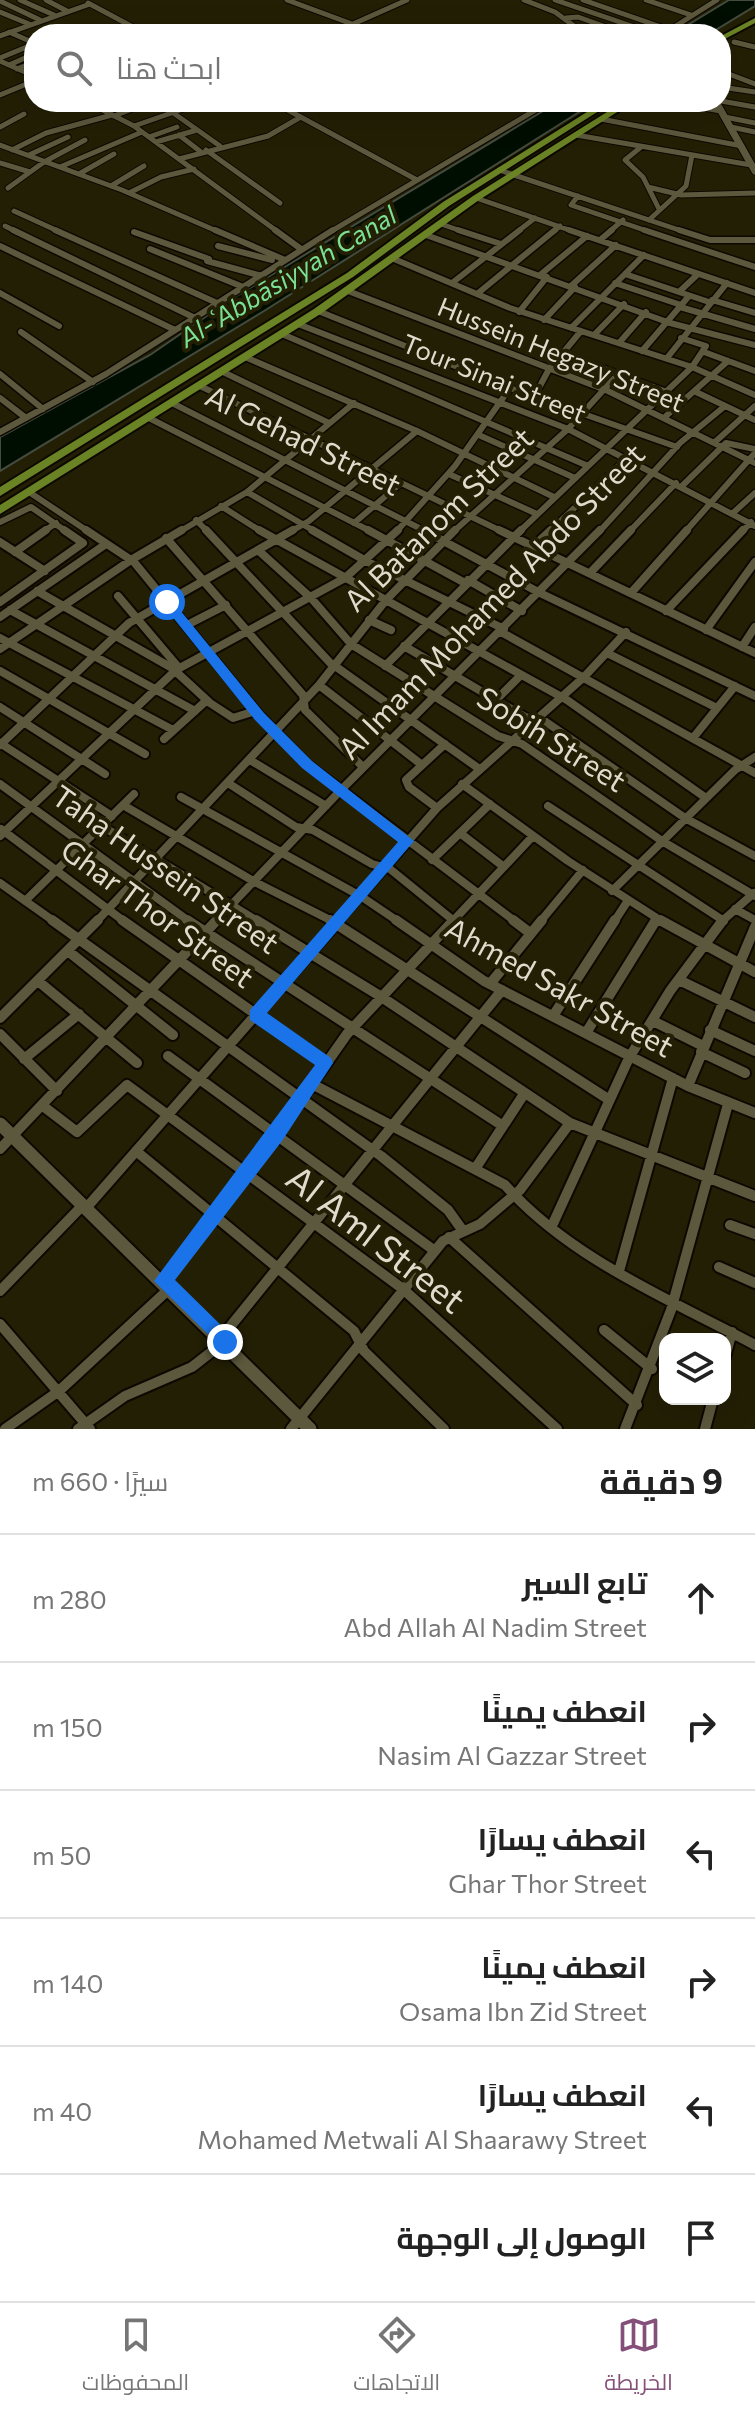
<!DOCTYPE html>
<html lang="ar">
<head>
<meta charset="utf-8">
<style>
  body { margin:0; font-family:Commissioner,Cairo,sans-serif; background:#f2f2f2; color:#222; direction:rtl }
  .controls { position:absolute; right:24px; bottom:24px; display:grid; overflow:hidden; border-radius:16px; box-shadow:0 8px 32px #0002 }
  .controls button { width:72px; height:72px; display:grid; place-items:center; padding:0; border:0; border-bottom:2px solid #e0e0e0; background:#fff; color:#222; font:40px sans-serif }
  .stop { position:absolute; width:24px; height:24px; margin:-18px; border:6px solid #1a73e8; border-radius:50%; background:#fff }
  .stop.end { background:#1a73e8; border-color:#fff; box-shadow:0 2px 8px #0008 }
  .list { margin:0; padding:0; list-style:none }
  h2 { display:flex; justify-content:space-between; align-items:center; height:104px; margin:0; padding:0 32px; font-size:34px }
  h2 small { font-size:26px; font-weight:400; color:#767676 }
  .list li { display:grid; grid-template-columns:52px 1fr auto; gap:24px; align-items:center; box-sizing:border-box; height:128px; padding:0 32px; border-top:2px solid #e0e0e0 }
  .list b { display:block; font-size:30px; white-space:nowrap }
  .list p { margin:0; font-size:26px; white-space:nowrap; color:#767676 }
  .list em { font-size:26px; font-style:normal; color:#767676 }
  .icon { flex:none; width:44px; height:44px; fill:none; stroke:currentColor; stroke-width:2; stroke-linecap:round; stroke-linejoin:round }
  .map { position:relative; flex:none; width:755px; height:1429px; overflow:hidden; direction:ltr }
  .search { position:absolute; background:#fff; box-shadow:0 8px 32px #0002; left:24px; right:24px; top:24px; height:88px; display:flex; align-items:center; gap:20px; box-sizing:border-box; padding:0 28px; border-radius:32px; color:#767676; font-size:30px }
  .sheet { height:872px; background:#fff }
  nav { display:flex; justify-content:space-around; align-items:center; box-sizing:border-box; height:112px; border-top:2px solid #e0e0e0; background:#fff; font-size:22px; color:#767676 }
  nav a { display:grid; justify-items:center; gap:4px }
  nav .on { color:#844f79 }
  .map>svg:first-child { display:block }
  .water { fill:#000d01; stroke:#434b3e; stroke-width:2 }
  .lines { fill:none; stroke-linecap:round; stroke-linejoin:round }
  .minor-far3-casing { stroke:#0d0900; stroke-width:7 }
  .minor-far2-casing { stroke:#0d0900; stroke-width:9 }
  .minor-far1-casing { stroke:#0d0900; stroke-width:12 }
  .minor-casing { stroke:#0d0900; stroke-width:14 }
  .tertiary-casing { stroke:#0d0900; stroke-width:17 }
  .secondary-casing { stroke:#0d0900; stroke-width:9 }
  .trunk-casing { stroke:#0d0900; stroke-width:4 }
  .minor-far3 { stroke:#5c583d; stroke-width:5 }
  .minor-far2 { stroke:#5c583d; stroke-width:6 }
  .minor-far1 { stroke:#5c583d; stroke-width:8 }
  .minor { stroke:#5c583d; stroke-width:10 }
  .tertiary { stroke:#5c583d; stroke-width:13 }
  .secondary { stroke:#5c583d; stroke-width:7 }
  .trunk { fill:#6a8324; fill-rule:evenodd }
  .route { fill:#1a73e8 }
  .labels { text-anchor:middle; stroke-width:8; stroke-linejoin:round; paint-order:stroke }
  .far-water-label { font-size:26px; font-style:italic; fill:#7ae194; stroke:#231f05 }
  .far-street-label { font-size:26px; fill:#dfdccd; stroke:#231f05 }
  .street-label { font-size:30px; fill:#dfdccd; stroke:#231f05 }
  .near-street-label { font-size:36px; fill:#dfdccd; stroke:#231f05 }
</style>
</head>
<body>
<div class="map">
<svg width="755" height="1429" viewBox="0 0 755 1429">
  <rect width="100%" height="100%" fill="#231f05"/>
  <path class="water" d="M729 0H755V6L709 34H673Z
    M558 102H595L264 311 0 471V437L150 355 230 300Z"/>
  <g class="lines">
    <defs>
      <path id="minor-far3" d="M20 0 54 15
        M46 0 67 11
        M287 0 379 34
        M524 0 555 12 585 34
        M555 0 655 34
        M583 0 670 30
        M646 0 691 15
        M0 1 40 20
        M88 3 146 34
        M0 12 29 24
        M566 18 578 17 623 33
        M353 24 407 0
        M9 32 34 43
        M663 34 717 0
        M0 36 90 4
        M734 42 755 47
        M0 58 34 44
        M0 61 34 76
        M9 65 34 54
        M17 69 34 62
        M721 71 755 84
        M721 87 755 92
        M0 95 34 81
        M721 101 755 107
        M87 102 134 126 278 232
        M153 102 171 112
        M273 102 417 180
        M669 102 721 111
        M172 112 220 146
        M114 116 150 102
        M725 117 755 123
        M601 119 742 146
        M134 126 203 102
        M0 127 24 114
        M731 127 755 132
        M179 135 201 152
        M576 135 751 165
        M149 137 177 127
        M156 142 197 130
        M0 145 122 190 219 232
        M641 147 625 160 643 177 659 209
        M12 150 46 133 112 115
        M206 150 280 203
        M29 155 68 137
        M179 159 268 136 299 118
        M0 163 30 172
        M60 167 142 132
        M499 170 685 232
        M79 174 114 154
        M111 186 144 166
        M648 187 681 195 755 193
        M8 188 44 162 85 140
        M129 193 161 177 194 169
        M578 196 571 205 650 232
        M476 198 575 232
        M14 211 60 232
        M649 220 686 186 692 155
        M441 224 464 232
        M5 226 17 232
        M330 232 549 102
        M517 232 535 218
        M553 232 560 226
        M609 232 623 220"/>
      <path id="minor-far2" d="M13 230 195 318
        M55 230 217 303
        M215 230 285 260
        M275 230 301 249
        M458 230 501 244
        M569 230 755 293
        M644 230 755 267
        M679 230 710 240H755
        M134 232 209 259
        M426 235 670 323 755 345
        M600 240 612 230
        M0 246 175 330
        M218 246 272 260
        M150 249 243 287
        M394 259 510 308 692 367 755 395
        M207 261 262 276
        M625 274 709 302
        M540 275 587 236
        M452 283 520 230
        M615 283 681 305
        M571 286 616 245
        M348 291 608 391 755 463
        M679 292 698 274
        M0 293 59 326
        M477 294 555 230
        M712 300 755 313
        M680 307 755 329
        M318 311 510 388 677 447
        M519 312 547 277
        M544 320 575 287
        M298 324 568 429 755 526
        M571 328 644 255
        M21 332 93 382
        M282 334 588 466
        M594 335 624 304
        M619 343 646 312
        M642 351 689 296
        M704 352 755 371
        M562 353 664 391
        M245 357 417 431 554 497
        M667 358 727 283
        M223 372 329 423
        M0 374 43 409
        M200 386 503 532
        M696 392 755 420
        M534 397 548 371 581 331
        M0 398 26 418
        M172 403 427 532
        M666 416 728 361
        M149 418 372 532
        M0 432 106 374 333 230
        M481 436 575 478
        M715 442 755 406
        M451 475 537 514
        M682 486 726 443 755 449
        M29 492 89 532
        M247 492 316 532
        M221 506 262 532
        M733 513 755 493
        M196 520 208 532
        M0 522 31 507 67 532
        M354 523 401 483
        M43 532 56 523
        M179 532 247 492 354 403
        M290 532 309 521 417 431
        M396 532 455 466 510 388
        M453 532 568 429 619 373
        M519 532 692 367 706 346 681 338
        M549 532 627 458
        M599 532 680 443 725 406
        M629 532 676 483
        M685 532 755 453
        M742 532 751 522"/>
      <path id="minor-far1" d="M86 530 134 562 260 716 307 764 516 922
        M206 530 334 667
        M259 530 567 700 706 798
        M312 530 366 561 504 629
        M368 530 465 583
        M423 530 540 593 755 696
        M499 530 755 653
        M166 538 303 695 305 710 363 767
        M0 542 45 571
        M535 545 551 530
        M259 551 311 598 351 644 498 736 522 744 662 841 755 896
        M15 552 46 530
        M590 573 631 530
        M468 580 522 611
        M37 591 172 668 210 703 233 718 255 711
        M631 593 687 530
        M118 596 179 668
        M0 602 83 543 64 530
        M10 610 195 711
        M666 611 743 530
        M0 617 106 544
        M369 620 391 630
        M187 625 226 605
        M706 630 755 562
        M501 632 755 773
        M0 638 173 730
        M404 646 525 717 546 722 685 818 755 856
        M742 647 755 627
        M0 649 131 560 182 530
        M607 653 717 708
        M335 666 478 768
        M385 666 521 530
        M0 671 145 754
        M319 685 422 765
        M496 700 521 675
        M0 707 105 774
        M693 738 735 686
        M164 739 207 700
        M0 743 112 816
        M0 745 129 623 293 530
        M250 760 326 806
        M228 783 296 827 313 830 372 864 390 869 454 921
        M0 784 190 922
        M462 784 568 861 663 922
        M181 797 362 897 399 922
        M123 805 255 882 334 922
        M548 806 724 921
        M437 808 409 787 406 780 445 744
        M102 826 259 922
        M1 829 125 922
        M460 833 504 867
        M0 836 176 670 345 578 398 530
        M432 860 490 804
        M0 883 55 922
        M612 891 735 770 755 757
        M25 901 134 794
        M735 909 755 920
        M96 922 319 685 386 600 455 530
        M215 922 340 791 600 530
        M337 922 437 808 584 677 626 632
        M452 922 533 836
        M540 922 583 870
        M614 922 627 902
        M721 922 754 893"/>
      <path id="minor" d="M52 920 381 1156 448 1210 463 1231
        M122 920 325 1063
        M187 920 503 1126
        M256 920 380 996 570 1123 755 1196
        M330 920 608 1099
        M396 920 484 981 688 1086 755 1113
        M513 920 530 933
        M660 920 755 972
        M68 951 173 1035
        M679 980 755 1017
        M38 981 137 1063
        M490 984 542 920
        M553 1016 615 920
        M0 1018 98 920
        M653 1021 703 1046
        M710 1030 755 1051
        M586 1033 656 920
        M0 1034 57 1091
        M701 1052 745 1073
        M168 1056 435 1251
        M24 1059 79 1014
        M312 1084 505 1185C571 1259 669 1299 755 1345
        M688 1086 755 927
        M43 1106 77 1132 127 1085 403 1289 557 1429
        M0 1149 217 920
        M136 1151 354 1331 364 1351 444 1429
        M475 1169 524 1094
        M87 1207 339 920
        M730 1225 755 1234
        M551 1228 629 1058 670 991 723 920
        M449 1237 637 1405
        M719 1267 755 1283
        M619 1271 673 1078
        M163 1281 276 1135 347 1034 454 920
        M0 1291 83 1205
        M0 1324 90 1429
        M604 1330 652 1369
        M221 1338 502 990
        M725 1357 732 1332
        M5 1429 59 1391 169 1289
        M78 1429 125 1396 192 1367 224 1342
        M291 1429 443 1241 480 1224 520 1190 570 1123
        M625 1429 671 1310 728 1104
        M705 1429 713 1399"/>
      <path id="tertiary" d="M0 1124 310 1429"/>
      <path id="secondary" d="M716 102 755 171"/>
      <path id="trunk" d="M755 18V23L721 41V36Z
        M603 102H613L449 206 353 277 0 496V487L347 273 443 202Z
        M623 102H633L479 200 322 313 0 514V505L314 309 473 196Z"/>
    </defs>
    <use href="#minor-far3" class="minor-far3-casing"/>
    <use href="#minor-far2" class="minor-far2-casing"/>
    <use href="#minor-far1" class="minor-far1-casing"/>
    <use href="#minor" class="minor-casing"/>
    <use href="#tertiary" class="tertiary-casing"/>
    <use href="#secondary" class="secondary-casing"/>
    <use href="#trunk" class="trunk-casing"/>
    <use href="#minor-far3" class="minor-far3"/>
    <use href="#minor-far2" class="minor-far2"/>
    <use href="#minor-far1" class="minor-far1"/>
    <use href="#minor" class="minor"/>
    <use href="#tertiary" class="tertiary"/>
    <use href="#secondary" class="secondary"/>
    <use href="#trunk" class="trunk"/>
  </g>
  <path class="route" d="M163 599H171L264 713 312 761 414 841 267 1013 331 1058 333 1063 282 1141 175 1280 231 1335 234 1342 225 1351 154 1281 315 1065 250 1020V1010L398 842 302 768 255 720 163 605Z"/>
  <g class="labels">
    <g class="far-water-label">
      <text transform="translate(288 277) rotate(-31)" y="9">Al-ʿAbbāsiyyah Canal</text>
    </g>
    <g class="far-street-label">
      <text transform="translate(561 355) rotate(22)" y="9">Hussein Hegazy Street</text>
      <text transform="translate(494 379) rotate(22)" y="9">Tour Sinai Street</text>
    </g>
    <g class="street-label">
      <text transform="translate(303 441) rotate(26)" y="10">Al Gehad Street</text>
      <text transform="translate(439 520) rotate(-44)" y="10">Al Batanom Street</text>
      <text transform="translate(492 602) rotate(-46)" y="10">Al Imam Mohamed Abdo Street</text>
      <text transform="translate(551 740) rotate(32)" y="10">Sobih Street</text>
      <text transform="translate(165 870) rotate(35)" y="10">Taha Hussein Street</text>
      <text transform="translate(157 914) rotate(36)" y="10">Ghar Thor Street</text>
      <text transform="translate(559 988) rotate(29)" y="10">Ahmed Sakr Street</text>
    </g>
    <g class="near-street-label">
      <text transform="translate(376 1239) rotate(38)" y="13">Al Aml Street</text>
    </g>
  </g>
</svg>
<div class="controls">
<button><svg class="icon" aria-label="layers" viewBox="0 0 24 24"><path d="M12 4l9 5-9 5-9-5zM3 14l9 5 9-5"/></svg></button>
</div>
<div class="stop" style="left:167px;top:602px"></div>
<div class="stop end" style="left:225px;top:1342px"></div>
<div class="search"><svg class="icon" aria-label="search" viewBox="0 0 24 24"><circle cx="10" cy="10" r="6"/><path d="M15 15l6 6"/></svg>ابحث هنا</div>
</div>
<section class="sheet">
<h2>9 دقيقة<small>سيرًا · 660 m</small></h2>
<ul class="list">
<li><svg class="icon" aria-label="ahead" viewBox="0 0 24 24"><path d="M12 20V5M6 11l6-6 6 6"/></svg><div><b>تابع السير</b><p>Abd Allah Al Nadim Street</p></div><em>280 m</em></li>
<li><svg class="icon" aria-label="right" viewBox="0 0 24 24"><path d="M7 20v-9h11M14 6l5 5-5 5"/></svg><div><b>انعطف يمينًا</b><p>Nasim Al Gazzar Street</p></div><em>150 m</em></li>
<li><svg class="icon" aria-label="left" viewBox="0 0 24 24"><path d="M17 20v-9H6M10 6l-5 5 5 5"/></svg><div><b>انعطف يسارًا</b><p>Ghar Thor Street</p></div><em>50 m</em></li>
<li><svg class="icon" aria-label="right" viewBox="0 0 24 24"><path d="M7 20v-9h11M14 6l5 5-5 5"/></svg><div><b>انعطف يمينًا</b><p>Osama Ibn Zid Street</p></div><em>140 m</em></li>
<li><svg class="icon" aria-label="left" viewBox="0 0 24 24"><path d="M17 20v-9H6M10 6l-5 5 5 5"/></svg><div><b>انعطف يسارًا</b><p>Mohamed Metwali Al Shaarawy Street</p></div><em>40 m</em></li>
<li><svg class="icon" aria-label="arrive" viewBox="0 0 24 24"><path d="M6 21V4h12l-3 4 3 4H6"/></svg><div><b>الوصول إلى الوجهة</b></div></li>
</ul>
</section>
<nav>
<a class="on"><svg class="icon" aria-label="map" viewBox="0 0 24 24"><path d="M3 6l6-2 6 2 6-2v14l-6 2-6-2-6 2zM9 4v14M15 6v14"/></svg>الخريطة</a>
<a><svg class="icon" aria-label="directions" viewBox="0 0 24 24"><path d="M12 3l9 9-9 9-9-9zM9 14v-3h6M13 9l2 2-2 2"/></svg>الاتجاهات</a>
<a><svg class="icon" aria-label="saved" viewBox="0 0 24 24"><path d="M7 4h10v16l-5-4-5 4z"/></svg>المحفوظات</a>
</nav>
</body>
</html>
